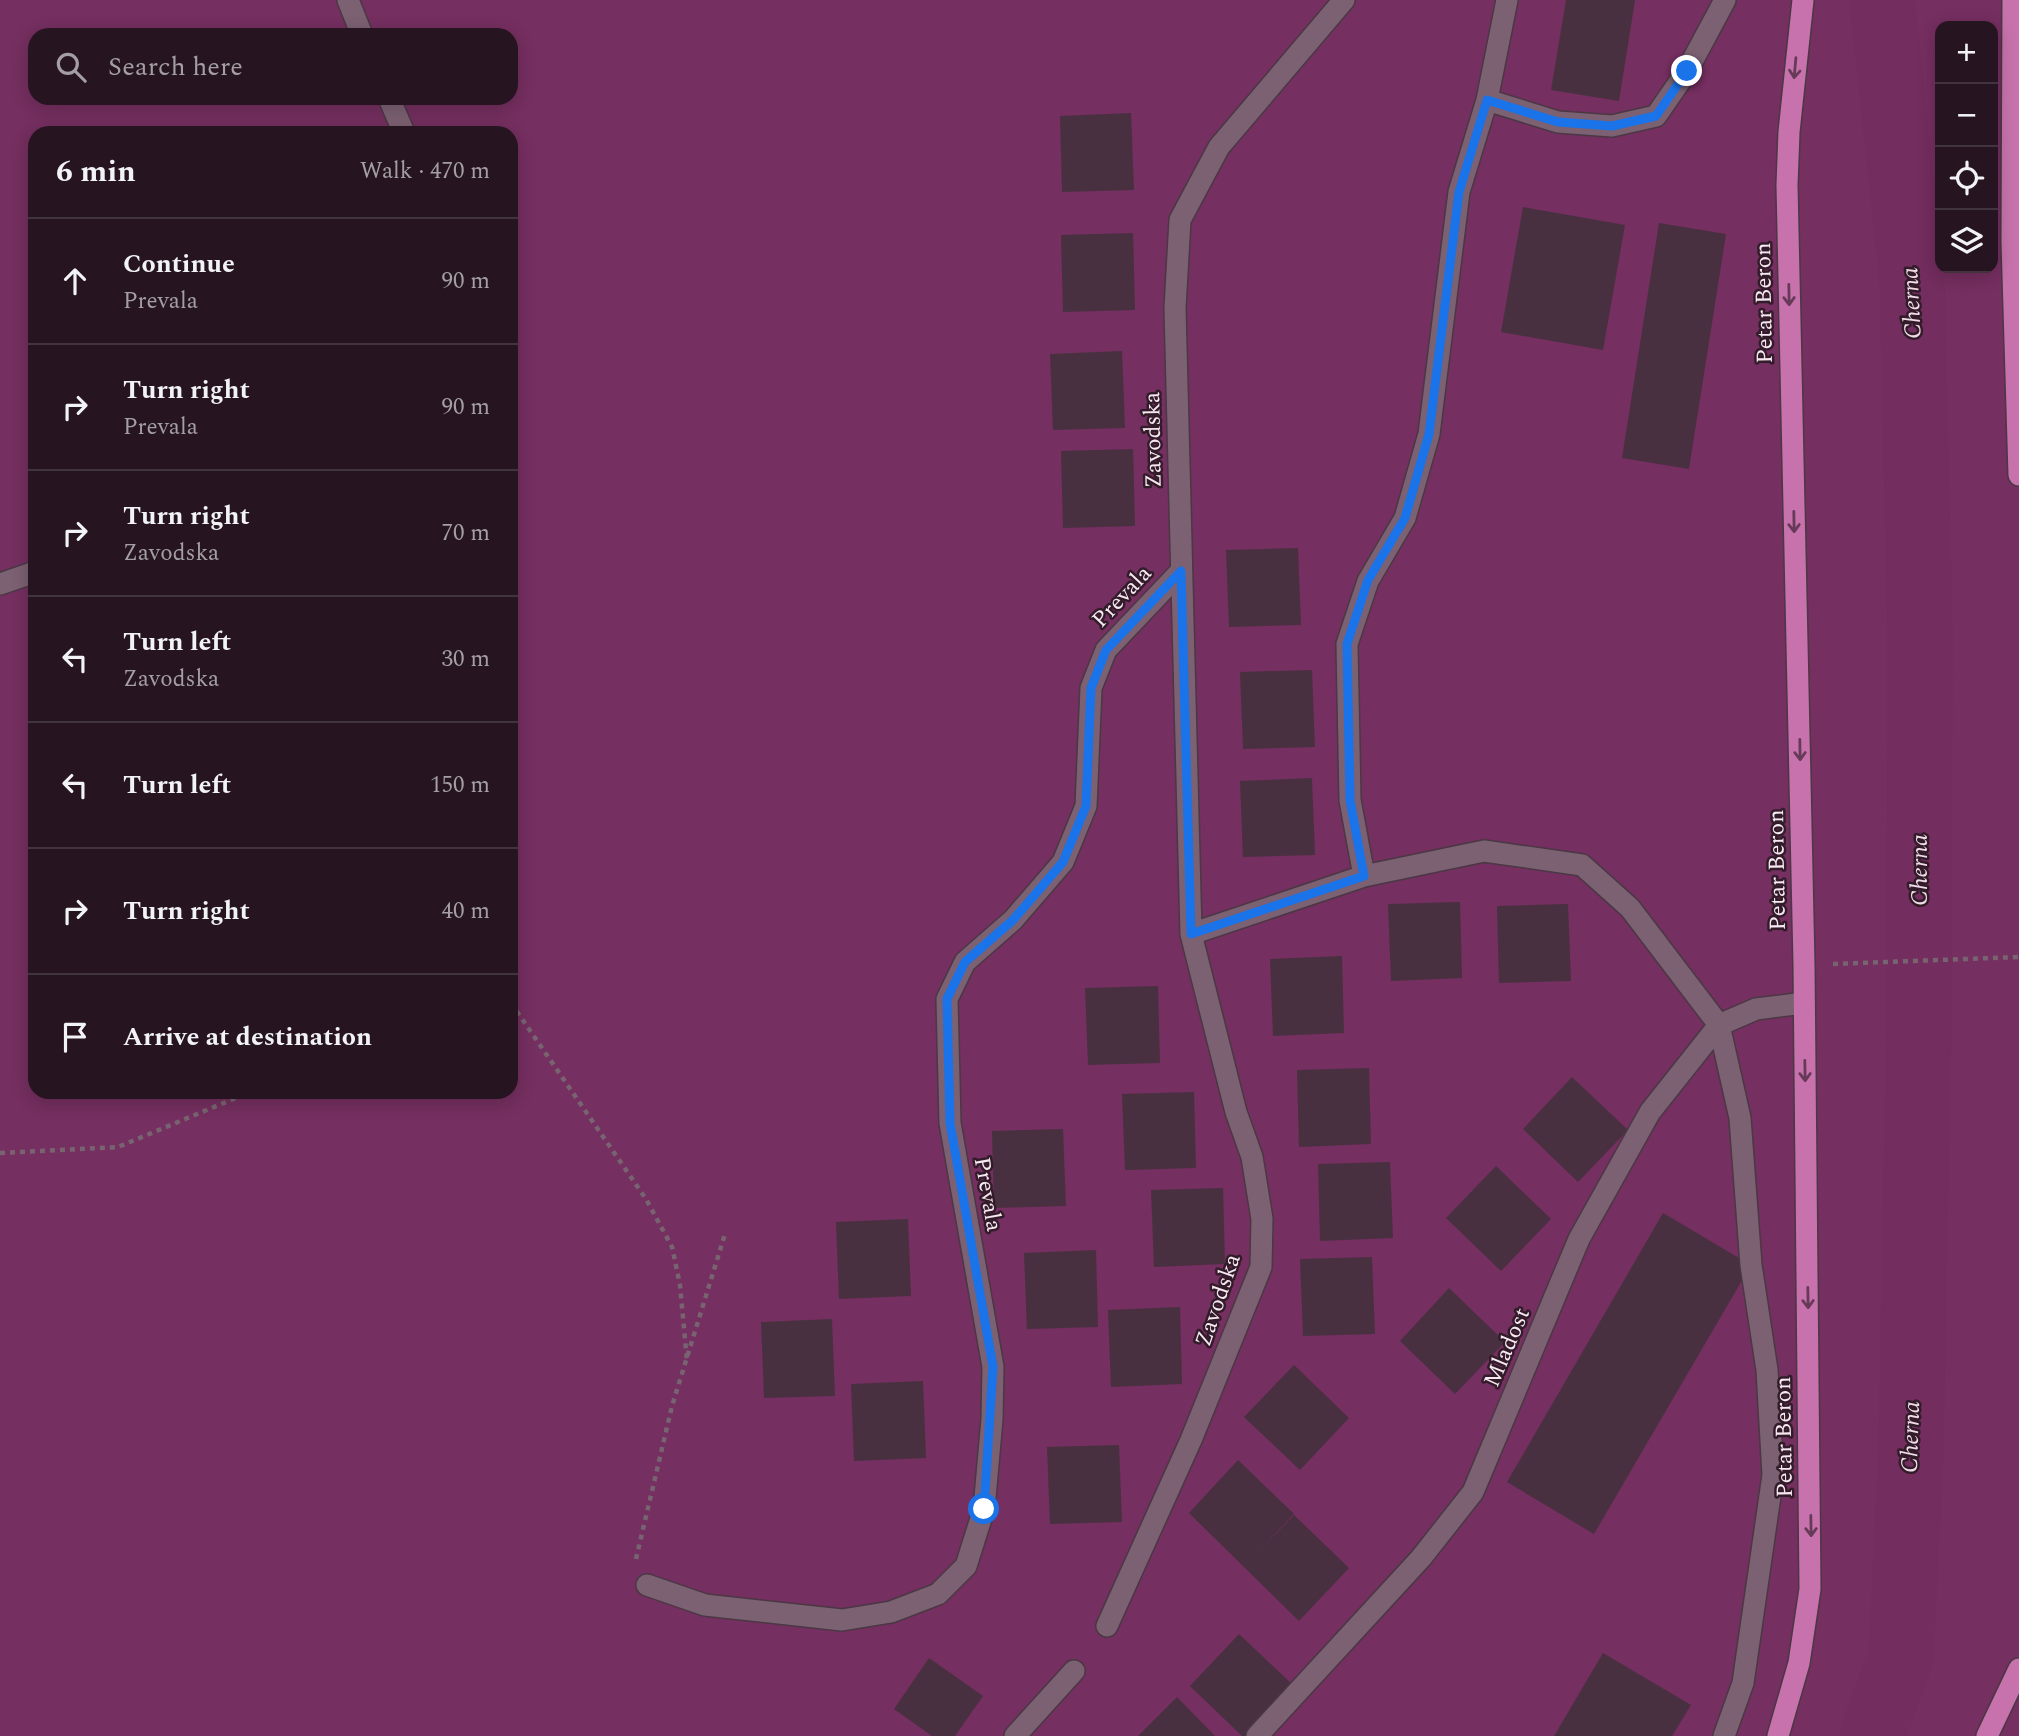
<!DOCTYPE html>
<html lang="en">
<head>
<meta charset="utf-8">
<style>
  body { margin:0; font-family:Spectral,serif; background:#2e1e29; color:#f1f3f6 }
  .controls { position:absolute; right:21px; top:21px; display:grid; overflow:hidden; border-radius:14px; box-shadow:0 4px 18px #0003 }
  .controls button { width:63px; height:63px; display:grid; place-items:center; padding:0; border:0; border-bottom:2px solid #42343e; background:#261520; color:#f1f3f6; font:35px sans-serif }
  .stop { position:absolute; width:21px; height:21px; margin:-16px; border:5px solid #1a73e8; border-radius:50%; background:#fff }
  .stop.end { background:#1a73e8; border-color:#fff; box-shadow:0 2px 7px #0008 }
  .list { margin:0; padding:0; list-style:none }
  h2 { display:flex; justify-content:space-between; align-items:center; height:91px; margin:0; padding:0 28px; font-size:30px }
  h2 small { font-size:23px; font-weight:400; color:#a49fa5 }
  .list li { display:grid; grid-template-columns:46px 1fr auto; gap:21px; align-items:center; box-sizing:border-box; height:126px; padding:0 28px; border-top:2px solid #42343e }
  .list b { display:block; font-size:26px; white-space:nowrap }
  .list p { margin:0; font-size:23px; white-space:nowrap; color:#a49fa5 }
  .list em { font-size:23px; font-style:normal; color:#a49fa5 }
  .icon { flex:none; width:38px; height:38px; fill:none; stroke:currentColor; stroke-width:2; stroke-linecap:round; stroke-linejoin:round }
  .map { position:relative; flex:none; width:2019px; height:1736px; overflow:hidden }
  .search { position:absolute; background:#261520; box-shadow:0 4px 18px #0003; left:28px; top:28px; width:490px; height:77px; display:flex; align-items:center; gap:18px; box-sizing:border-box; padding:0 24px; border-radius:21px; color:#a49fa5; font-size:26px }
  .panel { position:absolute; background:#261520; box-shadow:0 4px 18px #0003; left:28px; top:126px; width:490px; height:973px; border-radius:21px }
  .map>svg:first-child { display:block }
  .forest { fill:#752f60; fill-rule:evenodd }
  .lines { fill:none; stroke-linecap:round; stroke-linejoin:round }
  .river { stroke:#732d5e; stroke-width:65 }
  .building { fill:#493040 }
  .minor-casing { stroke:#4a3844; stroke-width:24 }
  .major-casing { stroke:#4a3844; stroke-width:24 }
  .path { stroke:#786470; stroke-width:4.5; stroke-dasharray:5 5; stroke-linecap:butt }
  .minor { stroke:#7c6172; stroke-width:21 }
  .major { stroke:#c772ac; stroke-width:21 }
  .oneway { stroke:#663a58 }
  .route { stroke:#1a73e8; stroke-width:9 }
  .labels { text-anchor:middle; stroke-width:5; stroke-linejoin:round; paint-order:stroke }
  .street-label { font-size:23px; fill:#f8e8f2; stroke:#321c2a }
  .water-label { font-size:24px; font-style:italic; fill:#f2dce9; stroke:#321c2a }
</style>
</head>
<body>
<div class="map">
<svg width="2019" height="1736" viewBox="0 0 2019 1736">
  <rect width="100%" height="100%" fill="#321c2a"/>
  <path class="forest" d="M0 0H2019V1736H0ZM1940 26H1993V268H1940ZM35 35H511V98H35ZM35 133H511V1092H35Z"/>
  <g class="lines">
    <path class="river" d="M1872 1736 1901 1657 1911 1450 1919 1018 1920 632 1912 279 1882 0"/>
  </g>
  <path class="building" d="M1566 0H1635L1619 101 1551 90Z
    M1131 113 1134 190 1062 192 1060 116Z
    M1523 207 1625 225 1603 350 1501 332Z
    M1659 223 1726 234 1689 469 1622 458Z
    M1133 233 1135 310 1063 312 1061 235Z
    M1122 351 1125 428 1053 430 1050 354Z
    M1133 449 1135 526 1063 528 1061 451Z
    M1298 548 1301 625 1229 627 1226 550Z
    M1312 670 1315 747 1243 749 1240 672Z
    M1312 778 1315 855 1243 857 1240 781Z
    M1460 902 1462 978 1391 981 1388 904Z
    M1568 904 1571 981 1499 983 1497 906Z
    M1342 956 1344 1033 1273 1036 1270 959Z
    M1158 986 1160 1063 1088 1065 1085 988Z
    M1369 1068 1371 1144 1299 1147 1297 1070Z
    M1572 1077 1628 1130 1578 1182 1523 1129Z
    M1194 1092 1196 1168 1125 1170 1122 1094Z
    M1063 1129 1066 1206 994 1208 992 1131Z
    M1390 1162 1393 1238 1320 1241 1318 1164Z
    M1496 1166 1551 1219 1501 1271 1446 1218Z
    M1223 1188 1225 1264 1154 1267 1151 1190Z
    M1663 1213 1751 1265 1594 1534 1507 1482Z
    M908 1219 911 1296 839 1299 836 1222Z
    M1096 1250 1098 1327 1027 1329 1024 1253Z
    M1372 1257 1375 1334 1303 1336 1300 1259Z
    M1449 1288 1505 1342 1455 1394 1400 1341Z
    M1180 1307 1182 1384 1111 1387 1108 1310Z
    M832 1319 835 1396 764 1398 761 1322Z
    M1294 1365 1349 1418 1300 1470 1244 1417Z
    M923 1381 926 1458 854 1461 851 1384Z
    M1119 1445 1122 1522 1050 1524 1047 1447Z
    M1238 1460 1294 1514 1247 1563 1294 1515 1349 1568 1299 1621 1189 1513Z
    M1239 1634 1295 1687 1248 1736H1242L1190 1686Z
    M1603 1653 1691 1705 1672 1736H1554Z
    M929 1658 983 1696 955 1736H932L894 1709Z
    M1177 1697 1215 1736H1138Z"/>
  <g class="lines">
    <defs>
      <path id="minor" d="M348 0 362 35
        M389 98 404 133
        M1487 100 1558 122 1612 126 1656 116 1687 71 1725 0
        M0 584 35 572
        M1364 876 1350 800 1347 644 1368 581 1405 518 1429 434 1459 192 1487 100 1507 0
        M1191 934 1364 876 1484 851 1582 865 1630 908 1719 1025 1740 1118 1751 1265 1767 1370 1773 1475 1743 1683 1724 1736
        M647 1585 705 1605 842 1620 891 1612 938 1594 966 1566 984 1509 992 1419 993 1367 950 1123 947 999 965 962 1013 920 1063 862 1086 806 1091 688 1106 650 1181 571
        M1107 1626 1191 1440 1261 1267 1262 1219 1252 1157 1236 1112 1191 934 1175 308 1180 220 1219 147 1344 0
        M1015 1736 1074 1671
        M1257 1736 1421 1558 1473 1492 1579 1239 1650 1112 1719 1025 1756 1009 1804 1003"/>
      <path id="major" d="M2013 0 2012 241 2019 475
        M1778 1736 1799 1663 1810 1589 1804 964 1787 185 1789 132 1803 0
        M1987 1736 2019 1669"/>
    </defs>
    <use href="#minor" class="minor-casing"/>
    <use href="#major" class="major-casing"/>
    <path class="path" d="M1833 964 2019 957
      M511 1003 646 1199 672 1247 680 1285 687 1361
      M0 1153 118 1147 250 1092
      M636 1559 672 1406 725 1234"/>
    <use href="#minor" class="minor"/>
    <use href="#major" class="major"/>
  </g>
  <defs><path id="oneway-shaft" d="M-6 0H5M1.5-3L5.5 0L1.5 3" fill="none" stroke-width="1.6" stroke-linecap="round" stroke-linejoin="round" transform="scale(1.75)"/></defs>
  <g class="oneway">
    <use href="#oneway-shaft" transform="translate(1795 68) rotate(95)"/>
    <use href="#oneway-shaft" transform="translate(1789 295) rotate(89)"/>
    <use href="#oneway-shaft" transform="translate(1794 522) rotate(89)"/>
    <use href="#oneway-shaft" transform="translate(1800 750) rotate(89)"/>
    <use href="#oneway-shaft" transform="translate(1805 1071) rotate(89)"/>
    <use href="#oneway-shaft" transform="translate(1808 1298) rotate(89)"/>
    <use href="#oneway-shaft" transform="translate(1811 1526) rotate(89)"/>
  </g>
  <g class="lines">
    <path class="route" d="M984 1509 993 1367 950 1123 947 999 965 962 1013 920 1063 862 1086 806 1091 688 1106 650 1181 571 1191 934 1364 876 1350 800 1347 644 1368 580 1405 518 1429 434 1459 192 1487 100 1558 122 1612 126 1656 116 1687 71"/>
  </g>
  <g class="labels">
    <g class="street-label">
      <text transform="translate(1763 303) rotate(-91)" y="8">Petar Beron</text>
      <text transform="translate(1152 440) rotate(-91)" y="8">Zavodska</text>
      <text transform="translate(1121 596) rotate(-47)" y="8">Prevala</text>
      <text transform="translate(1776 870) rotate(-91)" y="8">Petar Beron</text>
      <text transform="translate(989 1194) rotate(80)" y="8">Prevala</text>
      <text transform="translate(1217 1300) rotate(-71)" y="8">Zavodska</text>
      <text transform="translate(1506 1347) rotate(-67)" y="8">Mladost</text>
      <text transform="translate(1783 1437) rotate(-91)" y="8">Petar Beron</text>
    </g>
    <g class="water-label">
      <text transform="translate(1911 303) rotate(-93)" y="8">Cherna</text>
      <text transform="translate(1919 870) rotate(-90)" y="8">Cherna</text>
      <text transform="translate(1910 1437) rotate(-88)" y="8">Cherna</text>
    </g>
  </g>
</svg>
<div class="controls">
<button>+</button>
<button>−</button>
<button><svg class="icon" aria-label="locate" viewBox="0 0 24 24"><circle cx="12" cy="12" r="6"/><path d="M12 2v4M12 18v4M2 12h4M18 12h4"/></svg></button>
<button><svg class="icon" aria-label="layers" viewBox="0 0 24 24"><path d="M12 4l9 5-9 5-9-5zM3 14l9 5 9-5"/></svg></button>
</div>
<div class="stop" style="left:984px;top:1509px"></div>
<div class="stop end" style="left:1687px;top:71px"></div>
<div class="search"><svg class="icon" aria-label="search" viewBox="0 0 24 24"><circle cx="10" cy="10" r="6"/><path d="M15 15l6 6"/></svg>Search here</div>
<section class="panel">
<h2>6 min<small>Walk · 470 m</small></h2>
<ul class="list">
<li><svg class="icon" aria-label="ahead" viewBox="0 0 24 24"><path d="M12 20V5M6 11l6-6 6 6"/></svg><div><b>Continue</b><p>Prevala</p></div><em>90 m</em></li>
<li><svg class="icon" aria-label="right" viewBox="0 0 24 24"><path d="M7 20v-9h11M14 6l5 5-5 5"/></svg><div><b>Turn right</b><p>Prevala</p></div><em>90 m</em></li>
<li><svg class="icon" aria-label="right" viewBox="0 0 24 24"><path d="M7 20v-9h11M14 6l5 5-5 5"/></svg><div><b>Turn right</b><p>Zavodska</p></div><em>70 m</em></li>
<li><svg class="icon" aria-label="left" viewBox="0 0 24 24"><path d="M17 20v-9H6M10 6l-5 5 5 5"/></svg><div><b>Turn left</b><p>Zavodska</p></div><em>30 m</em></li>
<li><svg class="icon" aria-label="left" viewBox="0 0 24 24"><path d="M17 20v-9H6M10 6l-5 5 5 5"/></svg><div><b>Turn left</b></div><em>150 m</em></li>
<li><svg class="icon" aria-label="right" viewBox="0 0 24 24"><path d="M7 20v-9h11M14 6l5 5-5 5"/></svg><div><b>Turn right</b></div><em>40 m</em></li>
<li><svg class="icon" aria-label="arrive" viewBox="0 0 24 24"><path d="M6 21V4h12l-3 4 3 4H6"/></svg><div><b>Arrive at destination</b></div></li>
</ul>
</section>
</div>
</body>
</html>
